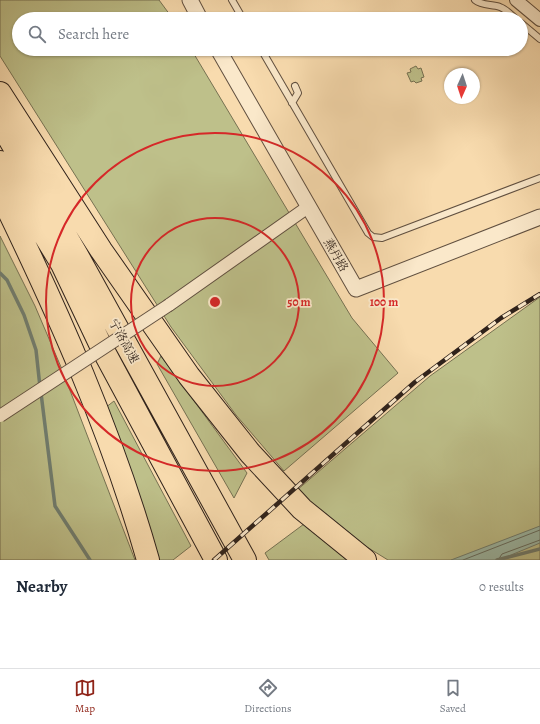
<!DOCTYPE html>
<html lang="en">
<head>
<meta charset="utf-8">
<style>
  body { margin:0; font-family:Alegreya,"Noto Serif SC",serif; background:#f6f6f7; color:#1f2937 }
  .compass { position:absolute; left:444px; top:68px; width:36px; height:36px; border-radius:50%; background:#fff; box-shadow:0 1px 3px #0004; rotate:183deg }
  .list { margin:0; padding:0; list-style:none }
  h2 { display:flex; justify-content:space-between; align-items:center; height:52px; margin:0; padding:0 16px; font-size:17px }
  h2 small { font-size:13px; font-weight:400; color:#747a83 }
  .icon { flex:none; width:22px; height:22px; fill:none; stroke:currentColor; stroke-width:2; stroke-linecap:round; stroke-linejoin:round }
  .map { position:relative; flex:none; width:540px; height:560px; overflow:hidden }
  .search { position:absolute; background:#fff; box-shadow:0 1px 3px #0004; left:12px; right:12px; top:12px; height:44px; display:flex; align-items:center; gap:10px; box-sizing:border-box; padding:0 14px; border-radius:22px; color:#747a83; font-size:15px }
  .sheet { height:108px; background:#fff }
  nav { display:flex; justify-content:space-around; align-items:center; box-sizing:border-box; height:56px; border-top:1px solid #e0e1e3; background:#fff; font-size:11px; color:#747a83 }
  nav a { display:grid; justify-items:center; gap:2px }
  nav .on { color:#8f2418 }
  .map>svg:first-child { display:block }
  .green { fill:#bec08a; stroke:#767152 }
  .water { fill:#9dbba9; stroke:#717e70 }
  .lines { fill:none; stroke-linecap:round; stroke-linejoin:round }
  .shore { stroke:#666e62; stroke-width:1 }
  .stream { stroke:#717e70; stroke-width:3.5 }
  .service-casing { stroke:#615040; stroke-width:8 }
  .minor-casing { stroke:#615040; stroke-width:14 }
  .tertiary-casing { stroke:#615040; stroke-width:17 }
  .motorway-casing { stroke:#2f221b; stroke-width:24 }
  .service { stroke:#fae8ca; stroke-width:6 }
  .minor { stroke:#fae8ca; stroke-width:12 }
  .tertiary { stroke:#fae8ca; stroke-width:15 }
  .motorway { stroke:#f8dbae; stroke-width:22 }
  .rail-casing { stroke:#2f221b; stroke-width:4.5 }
  .rail { stroke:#fae8ca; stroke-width:3; stroke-dasharray:9; stroke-linecap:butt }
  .minor-bridge-casing { stroke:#615040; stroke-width:14; stroke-linecap:butt }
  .minor-bridge { stroke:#fae8ca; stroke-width:12 }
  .ring { fill:none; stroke:#d62828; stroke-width:2 }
  .labels { text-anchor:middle; stroke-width:3.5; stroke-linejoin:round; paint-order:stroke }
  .street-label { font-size:12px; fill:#2f221b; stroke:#fae8ca }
  .centre { fill:#d62828; stroke:#fae8ca; stroke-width:2 }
  .ring-label { font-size:12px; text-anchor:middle; font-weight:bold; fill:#d62828; stroke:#fae8ca; stroke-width:3.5; stroke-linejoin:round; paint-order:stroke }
</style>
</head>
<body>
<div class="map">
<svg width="540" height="560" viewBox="0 0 540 560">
  <rect width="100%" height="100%" fill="#f8dbae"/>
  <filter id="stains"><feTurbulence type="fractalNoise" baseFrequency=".005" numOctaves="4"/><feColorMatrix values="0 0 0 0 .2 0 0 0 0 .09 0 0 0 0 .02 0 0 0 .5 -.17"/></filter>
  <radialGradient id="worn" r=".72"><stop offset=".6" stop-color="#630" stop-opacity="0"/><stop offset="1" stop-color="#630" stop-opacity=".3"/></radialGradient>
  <path class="green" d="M0 0H159L173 19H19V49H191L352 318 398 373 284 471 236 415 171 327 0 56Z
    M416 66 418 69 421 68 424 77 421 78 422 81 416 83 414 81 411 82 407 73 411 72 410 69Z
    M0 236 35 306 61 367 135 560H0Z
    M540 297V560H388L349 536 296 491 430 376Z
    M161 356 247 473 234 498 157 364Z
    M114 401 191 546 173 560H156L105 408Z
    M304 524 347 560H269L265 553Z"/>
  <path class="water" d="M540 526V543L499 560H451Z"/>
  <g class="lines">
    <path class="shore" d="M463 560 540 530
      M499 560 500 557 502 554 540 540"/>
    <path class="stream" d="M0 273 7 280 24 315 36 350 40 387
      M41 393 55 506 90 560
      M497 560 540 549"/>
    <defs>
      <path id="service" d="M232 0 243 19
        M475 0C482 6 492 4 500 7 506 9 511 15 516 19
        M521 23 540 39
        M261 49 368 233 373 237 382 238 540 178
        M292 103 298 93 295 86"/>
      <path id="minor" d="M516 0 540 20
        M169 305 308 207"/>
      <path id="tertiary" d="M190 0 200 19
        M218 49 356 289 540 217"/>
      <path id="motorway" d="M0 93 101 250 189 376 250 453 302 509 365 560
        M0 123 77 255 245 560
        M0 162 62 264 102 348 216 560
        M0 193C58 312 112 433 148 560"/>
    </defs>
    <use href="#service" class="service-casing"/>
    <use href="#minor" class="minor-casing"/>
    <use href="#tertiary" class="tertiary-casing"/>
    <use href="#motorway" class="motorway-casing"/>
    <use href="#service" class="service"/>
    <use href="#minor" class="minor"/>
    <use href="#tertiary" class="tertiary"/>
    <use href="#motorway" class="motorway"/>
    <defs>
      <path id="rail" d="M214 560 415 382 501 318 540 294"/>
    </defs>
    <use href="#rail" class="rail-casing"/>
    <use href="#rail" class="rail"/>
    <defs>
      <path id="minor-bridge" d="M0 416 169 305"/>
    </defs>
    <use href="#minor-bridge" class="minor-bridge-casing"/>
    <use href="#minor-bridge" class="minor-bridge"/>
  </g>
  <g class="ring">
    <circle cx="215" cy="302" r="84"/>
    <circle cx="215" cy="302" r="169"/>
  </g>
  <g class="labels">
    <g class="street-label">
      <text transform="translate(336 255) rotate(60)" y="4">燕丹路</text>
      <text transform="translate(124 341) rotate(61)" y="4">宁洛高速</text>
    </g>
  </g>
  <circle cx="215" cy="302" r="6" class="centre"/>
  <g class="ring-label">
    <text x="299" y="306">50 m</text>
    <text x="384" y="306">100 m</text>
  </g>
  <rect width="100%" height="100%" filter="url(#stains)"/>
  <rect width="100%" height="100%" fill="url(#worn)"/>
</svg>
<svg class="compass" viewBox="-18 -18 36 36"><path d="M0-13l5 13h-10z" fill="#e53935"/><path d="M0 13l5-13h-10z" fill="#747a83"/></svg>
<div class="search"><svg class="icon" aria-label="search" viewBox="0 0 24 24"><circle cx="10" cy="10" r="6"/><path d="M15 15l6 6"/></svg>Search here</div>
</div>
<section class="sheet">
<h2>Nearby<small>0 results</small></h2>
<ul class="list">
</ul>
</section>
<nav>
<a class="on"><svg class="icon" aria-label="map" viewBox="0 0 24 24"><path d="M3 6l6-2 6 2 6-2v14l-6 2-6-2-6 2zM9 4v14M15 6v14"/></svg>Map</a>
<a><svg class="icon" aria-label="directions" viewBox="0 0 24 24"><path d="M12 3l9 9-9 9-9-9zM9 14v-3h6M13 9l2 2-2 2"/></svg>Directions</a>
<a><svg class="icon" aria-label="saved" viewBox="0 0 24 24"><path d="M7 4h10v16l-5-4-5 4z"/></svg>Saved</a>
</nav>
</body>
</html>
